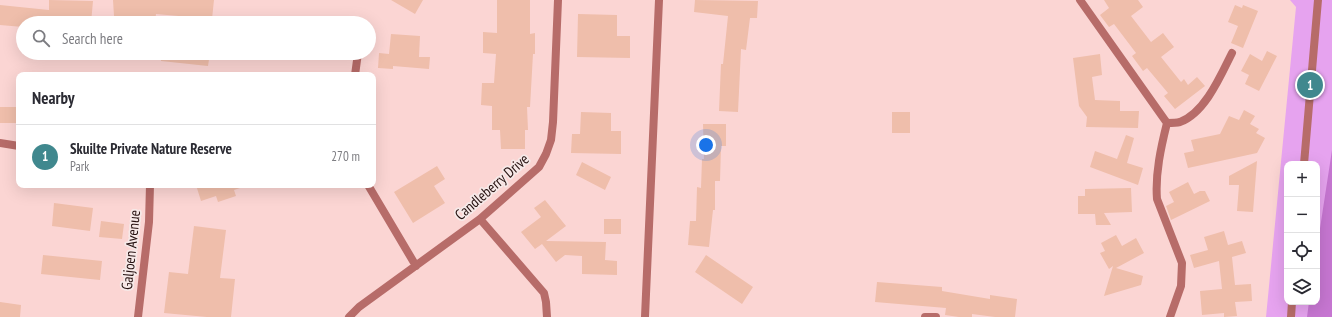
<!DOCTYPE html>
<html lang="en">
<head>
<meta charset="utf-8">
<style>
  body { margin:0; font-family:"PT Sans Narrow",sans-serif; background:#f7f7f7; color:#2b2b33 }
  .controls { position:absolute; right:12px; bottom:12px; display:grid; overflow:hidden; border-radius:8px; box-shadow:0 4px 16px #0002 }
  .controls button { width:36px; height:36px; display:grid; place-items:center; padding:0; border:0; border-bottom:1px solid #e1e1e2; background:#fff; color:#2b2b33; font:20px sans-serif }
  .you { position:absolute; left:706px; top:145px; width:14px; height:14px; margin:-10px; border:3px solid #fff; border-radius:50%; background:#1a73e8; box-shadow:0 0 0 6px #1a73e833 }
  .badge { display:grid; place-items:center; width:26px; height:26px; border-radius:50%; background:#40888e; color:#fff; font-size:13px; font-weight:700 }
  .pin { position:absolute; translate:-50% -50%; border:2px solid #fff; box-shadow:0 1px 4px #0006 }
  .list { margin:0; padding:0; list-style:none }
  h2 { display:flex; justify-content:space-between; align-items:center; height:52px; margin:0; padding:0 16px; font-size:17px }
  h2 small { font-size:13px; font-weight:400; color:#7c7c81 }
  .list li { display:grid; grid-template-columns:26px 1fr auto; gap:12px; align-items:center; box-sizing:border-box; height:64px; padding:0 16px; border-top:1px solid #e1e1e2 }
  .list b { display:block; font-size:15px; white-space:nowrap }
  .list p { margin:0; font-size:13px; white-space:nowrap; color:#7c7c81 }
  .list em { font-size:13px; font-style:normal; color:#7c7c81 }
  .icon { flex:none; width:22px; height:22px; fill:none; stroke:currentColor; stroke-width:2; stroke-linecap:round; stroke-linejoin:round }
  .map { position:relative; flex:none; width:1332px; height:317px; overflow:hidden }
  .search { position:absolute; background:#fff; box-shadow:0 4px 16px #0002; left:16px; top:16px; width:360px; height:44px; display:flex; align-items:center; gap:10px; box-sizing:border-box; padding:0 14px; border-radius:22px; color:#7c7c81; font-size:15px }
  .panel { position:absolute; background:#fff; box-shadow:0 4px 16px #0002; left:16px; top:72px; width:360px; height:116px; border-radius:8px }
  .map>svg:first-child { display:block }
  .green { fill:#e6a3ef; fill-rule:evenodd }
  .forest { fill:#c676d1 }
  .building { fill:#efbeab }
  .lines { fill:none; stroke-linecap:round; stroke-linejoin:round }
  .street { stroke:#b76c69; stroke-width:8 }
  .labels { text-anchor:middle; stroke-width:3.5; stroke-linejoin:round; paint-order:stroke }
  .street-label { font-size:15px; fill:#25100f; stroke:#f6e9e8 }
</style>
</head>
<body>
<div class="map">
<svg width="1332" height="317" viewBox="0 0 1332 317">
  <rect width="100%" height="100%" fill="#fbd5d3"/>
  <path class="green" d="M1290 0H1332V317H1266L1296 7ZM1287 164H1317V302H1287Z"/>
  <path class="forest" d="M1332 150V317H1307L1309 302H1317V248Z"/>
  <path class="building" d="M49 0 93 1 91 23H23V27L0 25V5L49 10Z
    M113 0H214L212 19 156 14 155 23H125L126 16H114Z
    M391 0H423L415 14Z
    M497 0H530V34L535 33V54H533L530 107H527L528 130H525V149H501L500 130H492V106L481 105 482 83H494L496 54 483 53V32L497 33Z
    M695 0 758 1 757 18H750L746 50 741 49 738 112 719 111 721 64H723L728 16 694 12Z
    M1104 0H1138L1143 7 1131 16 1151 42 1163 33 1174 47 1161 57 1181 82 1184 79 1188 85 1197 77 1205 86 1175 109 1164 96 1168 93 1147 68 1143 71 1132 56 1136 53 1114 24 1109 27 1100 15 1109 8Z
    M1235 5 1242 8 1243 5 1258 11 1243 48 1231 43 1238 26 1228 22Z
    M578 14 617 15V36H630V58L577 57Z
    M391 34 420 36 419 57H430L429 69 393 66V69L378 68 379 53 389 54Z
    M1267 51 1277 56 1259 91 1245 84 1249 75 1241 71 1250 54 1262 61Z
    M161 53H210L208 66 161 61Z
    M1100 54 1102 75 1092 77 1095 100 1120 101V111H1139L1138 128 1086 127 1087 117 1079 106 1073 58Z
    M0 107H19V123H0Z
    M1244 110 1255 116 1250 124 1259 129 1256 133 1265 138 1257 153 1188 168 1184 153 1194 151 1191 140 1220 134 1229 116 1239 120Z
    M581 112 611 113V131H621V154L571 153 572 134H580Z
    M892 112H910V133H892Z
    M703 124H726V146H721L720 181H715V210H713L709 247 688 245 690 221H696L697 187 701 188 702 159H704Z
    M1126 135 1134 138 1127 163 1143 168 1138 185 1090 167 1095 151 1117 159Z
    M1257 161 1253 212 1237 211 1239 185H1229V176Z
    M582 162 611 177 605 190 576 175Z
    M437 166 445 179 434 186 445 203 413 223 394 192Z
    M1188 182 1194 194 1200 191H1205L1210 201 1171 220 1166 206 1174 202 1169 192Z
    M196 185H243V187L234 190 236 196 218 202 216 196 201 201Z
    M1131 188 1132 212 1104 213 1111 225H1096L1095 214H1078V196H1085V189Z
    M545 200 566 226 546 241 606 242 605 260 617 261V275L582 274V256L565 255 556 262 542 244 535 249 521 232 541 217 534 208Z
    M54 203 93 208 90 231 52 226Z
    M604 219H621V234H604Z
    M101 221 124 224 122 239 99 237Z
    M194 226 226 230 220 278 235 279 231 317H207L164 313 169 272 188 274Z
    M1224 231 1228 245 1242 241 1246 253 1232 257 1235 285 1251 284 1252 301 1235 302 1237 316 1224 317V313L1202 315 1200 291 1222 289 1219 261 1194 268 1190 255 1208 250 1204 237Z
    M1116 235 1122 246 1136 238 1144 253 1116 268 1143 276 1141 285 1104 296 1113 266 1109 269 1100 253 1105 251 1101 243Z
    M43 255 102 261 100 280 41 274Z
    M706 255 753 287 742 304 695 272Z
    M877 282 942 287V291L990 299V295L1017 299 1015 317H995L972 314V317H959L945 315 946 308 875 302Z
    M0 302 21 305 20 317H0Z"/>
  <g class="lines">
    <path class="street" d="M1080 0 1167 123C1161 147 1155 174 1157 199L1182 263 1181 286 1170 317
      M355 75 358 53
      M1167 123C1171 123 1176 123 1180 122 1205 113 1221 75 1232 53
      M0 143 19 146
      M1304 164 1318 0
      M368 185 416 266
      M480 219 544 293 546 302 547 317
      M138 317 149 222 150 185
      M349 317 359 307 480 219 539 167 546 154 551 140 553 122 558 0
      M645 317 659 0
      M925 317H936
      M1291 317 1292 302"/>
  </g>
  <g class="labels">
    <g class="street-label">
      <text transform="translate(492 187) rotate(-41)" y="5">Candleberry Drive</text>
      <text transform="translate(131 250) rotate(-84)" y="5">Galjoen Avenue</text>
    </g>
  </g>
</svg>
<div class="controls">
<button>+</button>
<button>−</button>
<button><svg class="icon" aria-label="locate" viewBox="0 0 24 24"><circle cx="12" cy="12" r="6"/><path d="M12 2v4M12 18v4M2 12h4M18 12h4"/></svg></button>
<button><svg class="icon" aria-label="layers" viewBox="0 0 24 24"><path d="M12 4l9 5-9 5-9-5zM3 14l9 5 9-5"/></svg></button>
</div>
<div class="you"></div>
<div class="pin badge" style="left:1310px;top:85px">1</div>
<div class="search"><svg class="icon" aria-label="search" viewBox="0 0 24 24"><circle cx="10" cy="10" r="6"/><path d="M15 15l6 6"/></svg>Search here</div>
<section class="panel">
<h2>Nearby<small></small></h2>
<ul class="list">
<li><span class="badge">1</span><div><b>Skuilte Private Nature Reserve</b><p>Park</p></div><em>270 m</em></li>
</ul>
</section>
</div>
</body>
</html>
